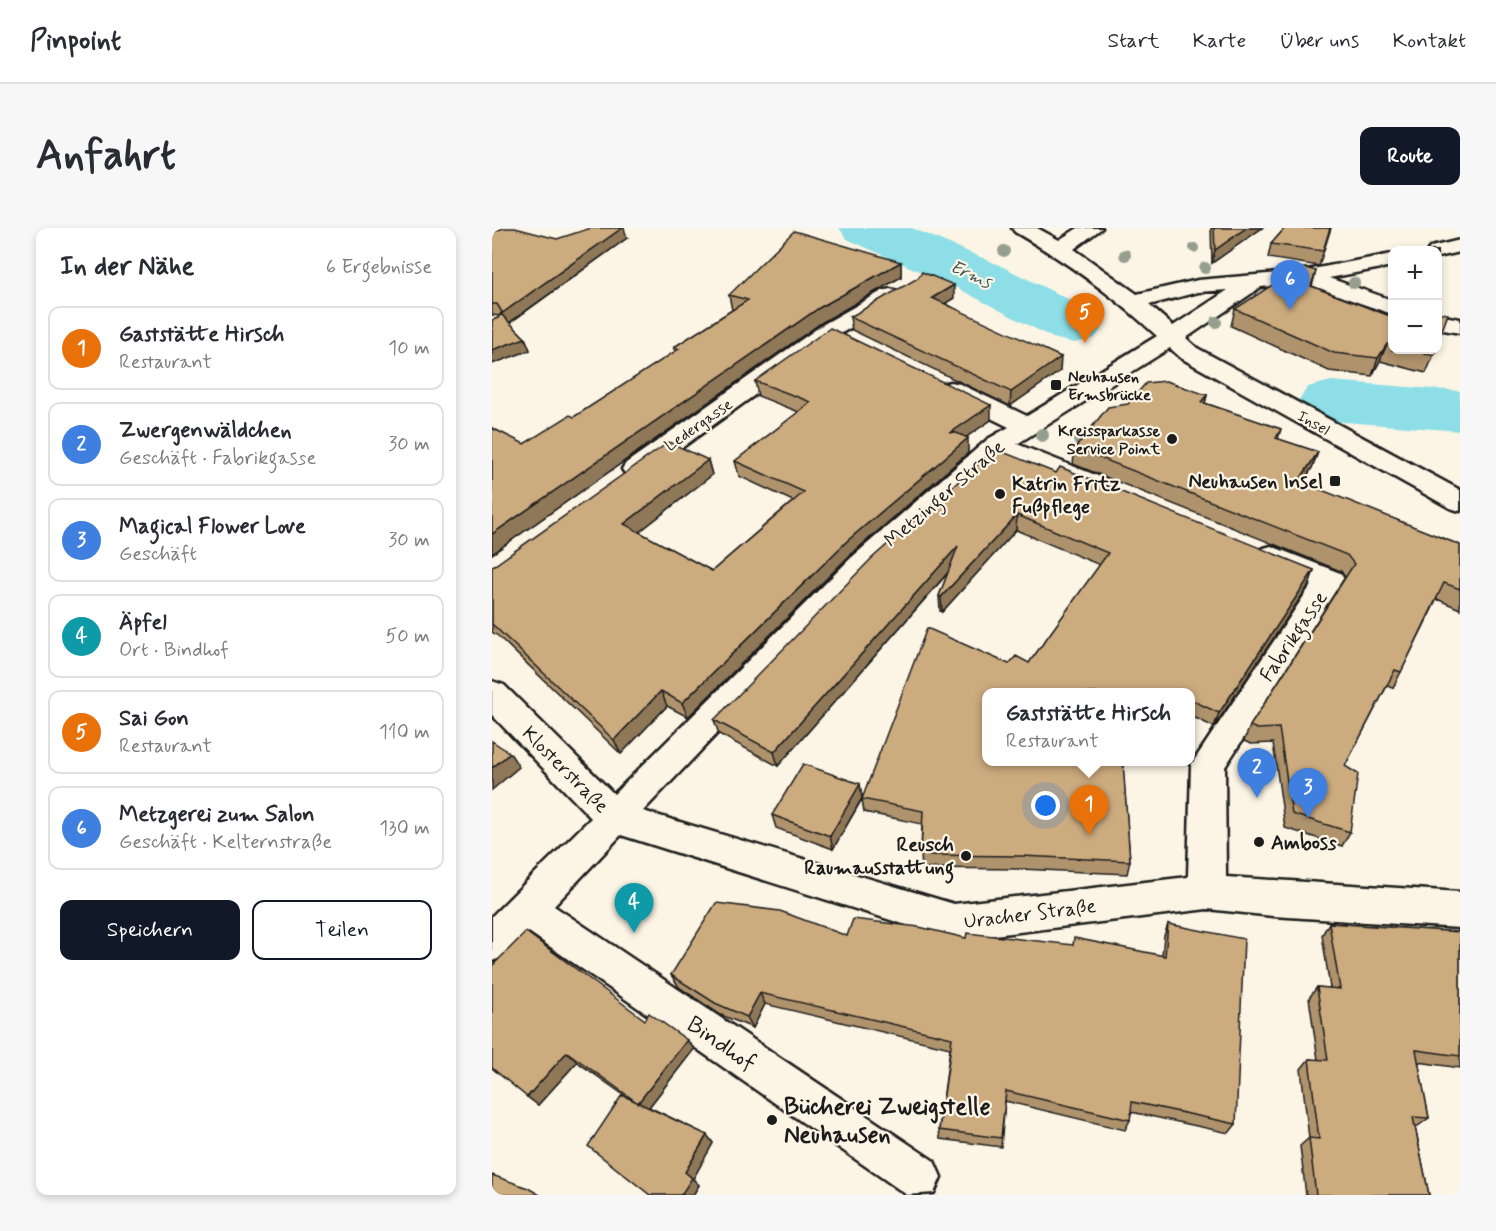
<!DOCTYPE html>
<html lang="de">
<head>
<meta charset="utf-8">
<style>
  body { margin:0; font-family:Mynerve,sans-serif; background:#f7f7f7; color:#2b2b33 }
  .controls { position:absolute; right:18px; top:18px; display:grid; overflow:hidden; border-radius:12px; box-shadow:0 3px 9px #0003 }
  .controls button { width:54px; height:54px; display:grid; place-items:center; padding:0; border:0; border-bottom:2px solid #e1e1e2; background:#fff; color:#2b2b33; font:30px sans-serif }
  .you { position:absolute; left:554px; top:578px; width:21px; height:21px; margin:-15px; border:4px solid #fff; border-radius:50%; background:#1a73e8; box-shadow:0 0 0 9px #1a73e833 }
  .badge { display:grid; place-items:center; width:39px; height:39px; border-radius:50%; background:#111827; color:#fff; font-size:20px; font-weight:700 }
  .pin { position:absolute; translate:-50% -50px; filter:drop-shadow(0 2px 3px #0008) }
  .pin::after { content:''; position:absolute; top:32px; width:21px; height:18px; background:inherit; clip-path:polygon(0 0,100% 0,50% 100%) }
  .popup { position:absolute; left:490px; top:460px; width:213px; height:78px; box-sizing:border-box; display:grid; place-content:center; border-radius:12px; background:#fff; filter:drop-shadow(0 2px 4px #0005); font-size:20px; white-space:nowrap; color:#7c7c81 }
  .popup b { font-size:22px; color:#2b2b33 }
  .popup::after { content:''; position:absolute; left:50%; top:100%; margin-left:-12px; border:12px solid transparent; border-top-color:#fff }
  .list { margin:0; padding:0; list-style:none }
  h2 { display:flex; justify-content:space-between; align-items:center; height:78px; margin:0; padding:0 24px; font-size:26px }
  h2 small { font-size:20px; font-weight:400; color:#7c7c81 }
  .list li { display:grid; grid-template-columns:39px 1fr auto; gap:18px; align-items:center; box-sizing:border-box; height:84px; margin:0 12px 12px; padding:0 12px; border:2px solid #e1e1e2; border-radius:12px }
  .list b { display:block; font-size:22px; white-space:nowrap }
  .list p { margin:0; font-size:20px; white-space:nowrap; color:#7c7c81 }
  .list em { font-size:20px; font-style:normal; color:#7c7c81 }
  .actions { display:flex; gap:12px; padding:18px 24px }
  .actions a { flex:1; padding:14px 0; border:2px solid #111827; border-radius:12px; text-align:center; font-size:21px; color:#111827 }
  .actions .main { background:#111827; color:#fff }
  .map { position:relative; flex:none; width:968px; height:967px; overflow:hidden; border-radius:12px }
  header { display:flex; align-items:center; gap:36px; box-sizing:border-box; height:84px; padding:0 30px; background:#fff; border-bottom:2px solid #e1e1e2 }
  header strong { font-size:28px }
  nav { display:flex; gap:33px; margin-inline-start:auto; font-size:21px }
  .intro { display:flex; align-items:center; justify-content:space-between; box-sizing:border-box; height:144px; padding:0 36px }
  h1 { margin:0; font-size:42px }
  .button { padding:15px 27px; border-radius:12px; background:#111827; color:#fff; font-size:21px; font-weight:700 }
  main { display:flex; gap:36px; padding:0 36px }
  aside { flex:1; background:#fff; border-radius:12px; box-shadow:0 3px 9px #0003 }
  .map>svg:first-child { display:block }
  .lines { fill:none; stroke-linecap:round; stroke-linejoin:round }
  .river { fill:#8ddee6; fill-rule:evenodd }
  .minor-casing { stroke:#1c1c1c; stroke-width:5 }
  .minor { fill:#fcf5e5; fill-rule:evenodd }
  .tree { fill:#969f8f }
  .wall { fill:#af936d; stroke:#1c1c1c; stroke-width:1.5 }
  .shaded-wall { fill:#8f7859; stroke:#1c1c1c; stroke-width:1.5 }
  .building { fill:#ccab7f; stroke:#1c1c1c; stroke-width:1.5 }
  .poi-dot { fill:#1c1c1c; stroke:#fcf5e5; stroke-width:2 }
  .labels { text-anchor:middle; stroke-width:4.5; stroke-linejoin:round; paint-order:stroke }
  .far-poi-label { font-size:16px; font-weight:bold; fill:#1c1c1c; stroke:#fcf5e5; text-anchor:start }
  .far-street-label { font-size:16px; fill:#1c1c1c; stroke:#fcf5e5 }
  .far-water-label { font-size:18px; font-style:italic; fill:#3e5659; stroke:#fcf5e5 }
  .poi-label { font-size:20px; font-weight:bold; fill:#1c1c1c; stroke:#fcf5e5; text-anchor:end }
  .street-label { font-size:20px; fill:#1c1c1c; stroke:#fcf5e5 }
  .near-street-label { font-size:24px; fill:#1c1c1c; stroke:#fcf5e5 }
  .near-poi-label { font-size:24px; font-weight:bold; fill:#1c1c1c; stroke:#fcf5e5; text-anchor:start }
</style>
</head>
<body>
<header>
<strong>Pinpoint</strong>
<nav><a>Start</a><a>Karte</a><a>Über uns</a><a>Kontakt</a></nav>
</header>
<div class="intro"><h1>Anfahrt</h1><a class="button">Route</a></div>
<main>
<aside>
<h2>In der Nähe<small>6 Ergebnisse</small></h2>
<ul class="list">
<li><span class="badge" style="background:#e8710a">1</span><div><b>Gaststätte Hirsch</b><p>Restaurant</p></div><em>10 m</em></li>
<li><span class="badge" style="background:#3f7fe0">2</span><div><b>Zwergenwäldchen</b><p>Geschäft · Fabrikgasse</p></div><em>30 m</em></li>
<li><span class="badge" style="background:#3f7fe0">3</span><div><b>Magical Flower Love</b><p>Geschäft</p></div><em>30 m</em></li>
<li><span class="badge" style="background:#0f9aa8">4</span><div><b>Äpfel</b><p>Ort · Bindhof</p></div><em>50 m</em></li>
<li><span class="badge" style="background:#e8710a">5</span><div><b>Sai Gon</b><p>Restaurant</p></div><em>110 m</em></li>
<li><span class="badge" style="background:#3f7fe0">6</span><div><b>Metzgerei zum Salon</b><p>Geschäft · Kelternstraße</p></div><em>130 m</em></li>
</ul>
<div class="actions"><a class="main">Speichern</a><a>Teilen</a></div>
</aside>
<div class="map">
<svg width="968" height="967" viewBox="0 0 968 967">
  <rect width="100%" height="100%" fill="#fcf5e5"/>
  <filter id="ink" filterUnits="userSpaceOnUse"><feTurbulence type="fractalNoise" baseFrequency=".0167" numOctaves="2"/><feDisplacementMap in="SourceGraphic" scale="12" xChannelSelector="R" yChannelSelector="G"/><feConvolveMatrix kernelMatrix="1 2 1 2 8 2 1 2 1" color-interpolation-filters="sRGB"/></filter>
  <g filter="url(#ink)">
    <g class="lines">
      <path class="river" d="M347 0H420L507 37 603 84 612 97 603 110 582 115 561 110 467 61 355 11Z
        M839 153 968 163V203L839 193 816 187 806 173 816 159Z"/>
      <defs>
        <path id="minor" d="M520 0H545L567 12 586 0H610L582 21 645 66 706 52 810 43 900 26V38L837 50 900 72V86L810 55 769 59 694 110 705 120 968 262V283L958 280 689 130 678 120 525 216 616 252 619 258 616 264 606 267 596 264 508 228 379 344 151 583 462 676 696 649 699 537 820 356 769 335 765 328 769 321 779 318 848 345 853 352 733 539 734 649 968 664V700L781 688 715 681 462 712 129 607 62 678 442 933 449 949 442 965 415 967 37 704 14 728 0 733V688L99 590 0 487V453L12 457 122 566 359 330 496 211 517 199 450 166 447 161 450 156 459 154 468 156 535 188 665 108C621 67 575 34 523 4ZM736 62 681 98 657 77 706 64Z
          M968 12V24L946 29V22H936L939 19Z
          M398 61 406 63 409 68 406 73 346 107 152 247 143 249 134 247 130 241 134 235 330 97 390 63Z
          M946 87 968 91V105L946 101Z"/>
      </defs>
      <use href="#minor" class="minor-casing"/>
      <use href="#minor" class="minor"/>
    </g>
    <g class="tree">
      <circle cx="702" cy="20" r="5"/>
      <circle cx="512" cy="23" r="6"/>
      <circle cx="633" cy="27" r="6"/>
      <circle cx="713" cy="40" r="6"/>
      <circle cx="862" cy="55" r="6"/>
      <circle cx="724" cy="94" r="6"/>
      <circle cx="550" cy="207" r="7"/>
      <circle cx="588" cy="212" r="7"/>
    </g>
    <path class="wall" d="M719 0H770L720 35Z
      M793 0H839L827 38 776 30 779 16Z
      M0 5 65 11 135 10 18 95 33 110 38 122 0 136V92L6 90 8 88 0 87Z
      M409 34V49L329 95 0 326V200L32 216 82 189 183 124 182 119 240 82 237 67Z
      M824 43 820 58 898 88 900 83V122H944L934 145 888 133 880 148 837 143 739 98 743 81Z
      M462 70 453 75 568 143 518 178 360 102 358 89Z
      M263 153 499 192 474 209 476 225 357 328 196 489 175 478 129 526 6 408 0 404V338L3 337 216 232 220 247 147 304 220 343 301 273 247 248 243 233 307 184 266 168Z
      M715 167 713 175 789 201 786 211 826 224 820 240 811 255 968 317V381L945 371 901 460 895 458 853 538 858 604 850 618 793 600 781 515 759 516 752 513 758 498 853 349 849 343 581 236 583 220Z
      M564 245 822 342 817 357 722 499 699 488V465H495V534H635L631 539 638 633 635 646 528 641 430 640 429 627 430 596 372 584 370 571 341 621 284 600 280 587 368 556 370 569 517 436 537 435 608 337 524 302 450 384 448 383 447 368 456 345 286 538 227 506 222 492Z
      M837 695 965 704 968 700V840L926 834 937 890 926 898H923L937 967H814L808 918 817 910 809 841 817 831 826 832 817 770 825 759 838 760 830 707Z
      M676 696 744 896 737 905 639 884 638 892 633 902 513 873 509 919 448 911 447 902 458 820 273 776 261 800 229 787 187 759 179 747 355 708 474 710 670 728 672 708Z
      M153 792 202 821 157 879 215 907 221 915 201 951 207 957 201 967H158L133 868 85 834 46 877 0 840Z"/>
    <path class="shaded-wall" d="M130 0H132L135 10 14 97 9 86Z
      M754 0H770L720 35 723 22Z
      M409 34V49L329 95 0 326V306L327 80Z
      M462 57V70L441 83 440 70Z
      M33 110 38 122 0 136V122Z
      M895 116 888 133 880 148 886 130Z
      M569 129 568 143 518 178 519 164Z
      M715 167 711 183 709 174Z
      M499 177V192L458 220V205Z
      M476 210V225L357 328 196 489 190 475 355 313Z
      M826 224 820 240 801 269 807 253Z
      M216 232 220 247 138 311 132 296Z
      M525 287 524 302 450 384 449 369Z
      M466 318V333L286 538 282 524Z
      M822 342 817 357 722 499 727 485Z
      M169 463 175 478 129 526 122 512Z
      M18 525 27 539 0 562V540Z
      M368 556 370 570 341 621 338 608Z
      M268 765 273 776 261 800 255 789Z
      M195 812 202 821 154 883 146 875Z
      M75 824 85 834 46 877 35 869Z
      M215 907 221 915 201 951 207 957 201 967H189L193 944Z"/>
    <path class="building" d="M11 0H23L65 11 99 0H130L9 86 33 110 0 122V92L6 90 10 84 5 76H0V5Z
      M722 0H754L723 22Z
      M793 0H838L831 23 779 16Z
      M302 3 409 34 327 80 0 306V200L32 216 78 187 82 189 187 121 182 119 256 72 237 67Z
      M814 40 824 43 819 58 898 88 900 83V117L895 116 886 130 842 125 743 81 805 41Z
      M430 44 462 57 440 70 569 129 519 164 358 89 426 50Z
      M945 84 956 86 945 116Z
      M338 100 499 177 458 205 462 204 476 210 355 313 190 475 169 463 122 512 0 396V338L3 337 177 214 216 232 132 296 220 343 312 264 243 233 319 174 263 153Z
      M918 122H944L942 127Z
      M674 153 715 167 709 174 789 201 784 210 826 224 807 253 968 317V361L952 355 909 444 903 442 853 538 866 546 858 604 800 586 787 500 765 501 758 498 862 336 855 327 583 220 616 179 636 176 654 155Z
      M503 221 564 245 568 239 822 342 727 485 699 472V465H683L678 462 676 465H495V534H631L638 633 529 628 429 627 431 583 370 571 435 400 517 436 524 428 537 435 616 325 525 287 449 369 447 368 466 318 282 524 222 492 379 331Z
      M0 513 18 525 0 540Z
      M311 536 368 556 338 608 280 587Z
      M224 675 288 683 355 708 361 691 427 699 474 710 475 705 581 717 582 710 673 728 676 696 752 711 744 896 640 874 638 892 514 863 509 910 447 902 460 810 268 765 255 789 223 775 179 747Z
      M837 695 968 704V828L924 822 937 890 921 889 937 967H824L817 910 827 911 817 831 836 832 825 759 848 761Z
      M34 704 153 792 157 785 195 812 146 875 75 824 35 869 0 840V738Z
      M130 867 215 907 193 944 200 950 189 967H158L96 918Z
      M0 947 36 960 48 967H0Z"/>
  </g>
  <g class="poi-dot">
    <rect x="558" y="151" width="12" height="12" rx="3"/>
    <circle cx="680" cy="211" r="6"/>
    <rect x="837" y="247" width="12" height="12" rx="3"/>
    <circle cx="508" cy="266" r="6"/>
    <circle cx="767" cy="614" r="6"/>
    <circle cx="474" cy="628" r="6"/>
    <circle cx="280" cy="892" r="6"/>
  </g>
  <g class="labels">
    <g class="far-poi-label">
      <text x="576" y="154">Neuhausen<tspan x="576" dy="18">Ermsbrücke</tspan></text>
      <text x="668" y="208" text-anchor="end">Kreissparkasse<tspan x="668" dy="18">Service Point</tspan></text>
    </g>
    <g class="far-street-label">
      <text transform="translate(822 194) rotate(29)" y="6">Insel</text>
      <text transform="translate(206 196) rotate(-35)" y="6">Ledergasse</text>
    </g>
    <g class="far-water-label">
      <text transform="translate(479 46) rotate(25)" y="6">Erms</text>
    </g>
    <g class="poi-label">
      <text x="831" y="260">Neuhausen Insel</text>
      <text x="520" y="262" text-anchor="start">Katrin Fritz<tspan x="520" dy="23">Fußpflege</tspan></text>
      <text x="779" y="621" text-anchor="start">Amboss</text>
      <text x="462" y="623">Reusch<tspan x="462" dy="23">Raumausstattung</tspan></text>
    </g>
    <g class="street-label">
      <text transform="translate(452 265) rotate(-41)" y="7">Metzinger Straße</text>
      <text transform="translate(801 408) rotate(-56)" y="7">Fabrikgasse</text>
      <text transform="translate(74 541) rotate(45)" y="7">Klosterstraße</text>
      <text transform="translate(538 685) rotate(-7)" y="7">Uracher Straße</text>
    </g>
    <g class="near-street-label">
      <text transform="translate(230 815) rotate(34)" y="8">Bindhof</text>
    </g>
    <g class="near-poi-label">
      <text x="292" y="886">Bücherei Zweigstelle<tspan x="292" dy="28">Neuhausen</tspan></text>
    </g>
  </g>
</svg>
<div class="controls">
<button>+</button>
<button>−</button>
</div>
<div class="you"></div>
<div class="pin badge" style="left:597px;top:607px;background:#e8710a">1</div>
<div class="popup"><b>Gaststätte Hirsch</b>Restaurant</div>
<div class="pin badge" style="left:765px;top:570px;background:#3f7fe0">2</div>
<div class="pin badge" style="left:816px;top:590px;background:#3f7fe0">3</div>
<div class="pin badge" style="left:142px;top:705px;background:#0f9aa8">4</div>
<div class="pin badge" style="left:593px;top:115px;background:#e8710a">5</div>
<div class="pin badge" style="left:798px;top:82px;background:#3f7fe0">6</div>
</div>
</main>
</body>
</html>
